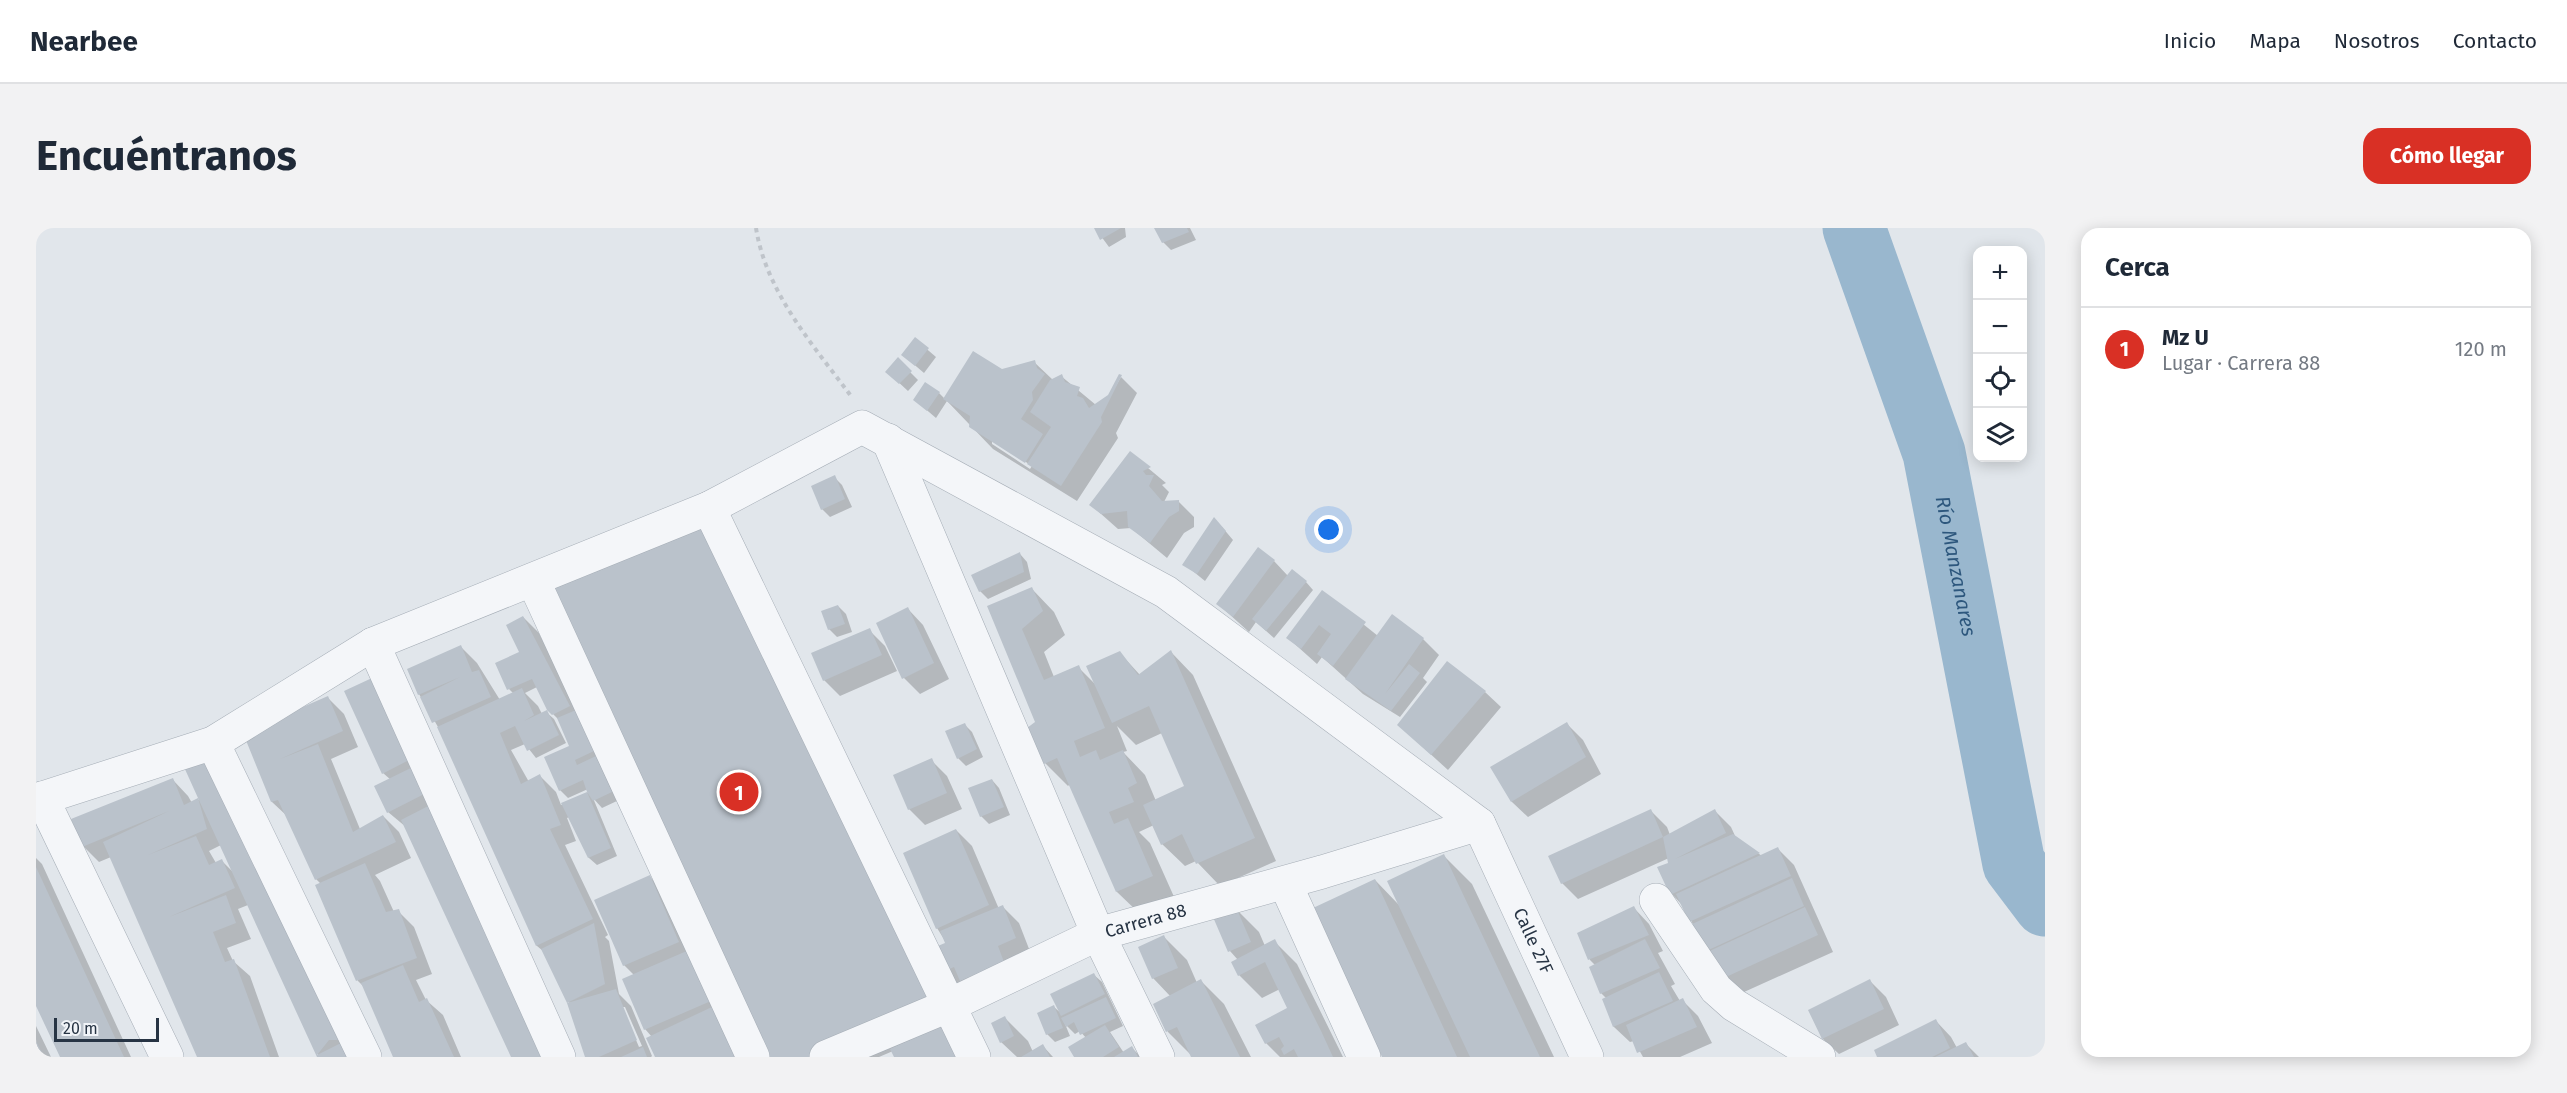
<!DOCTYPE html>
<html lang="es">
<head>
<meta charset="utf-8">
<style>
  body { margin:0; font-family:"Fira Sans",sans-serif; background:#f2f2f3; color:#1f2937 }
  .controls { position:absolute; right:18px; top:18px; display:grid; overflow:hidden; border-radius:12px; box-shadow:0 3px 15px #0003 }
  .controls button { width:54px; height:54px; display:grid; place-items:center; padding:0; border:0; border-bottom:2px solid #e0e1e3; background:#fff; color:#1f2937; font:30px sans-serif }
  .scale { position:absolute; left:18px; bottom:15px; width:105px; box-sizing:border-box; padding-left:6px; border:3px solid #273444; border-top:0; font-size:16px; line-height:21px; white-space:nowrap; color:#273444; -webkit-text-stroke:4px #f1f4f8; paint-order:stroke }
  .you { position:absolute; left:1293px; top:302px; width:21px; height:21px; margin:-15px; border:4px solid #fff; border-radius:50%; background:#1a73e8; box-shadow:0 0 0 9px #1a73e833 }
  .badge { display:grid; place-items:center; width:39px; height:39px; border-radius:50%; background:#d93025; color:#fff; font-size:20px; font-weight:700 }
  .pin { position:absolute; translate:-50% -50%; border:3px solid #fff; box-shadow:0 2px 6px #0006 }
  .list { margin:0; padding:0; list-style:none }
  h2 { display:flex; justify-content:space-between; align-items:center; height:78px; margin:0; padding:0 24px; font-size:26px }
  h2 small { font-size:20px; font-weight:400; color:#747a83 }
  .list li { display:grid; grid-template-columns:39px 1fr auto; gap:18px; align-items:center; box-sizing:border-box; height:84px; padding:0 24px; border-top:2px solid #e0e1e3 }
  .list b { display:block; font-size:22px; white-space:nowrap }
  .list p { margin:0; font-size:20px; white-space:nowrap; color:#747a83 }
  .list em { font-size:20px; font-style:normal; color:#747a83 }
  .icon { flex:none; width:33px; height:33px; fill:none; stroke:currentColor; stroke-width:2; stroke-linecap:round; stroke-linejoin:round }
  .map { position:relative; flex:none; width:2009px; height:829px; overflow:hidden; border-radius:18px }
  header { display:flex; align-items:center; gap:36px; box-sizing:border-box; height:84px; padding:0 30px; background:#fff; border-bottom:2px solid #e0e1e3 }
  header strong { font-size:28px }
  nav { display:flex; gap:33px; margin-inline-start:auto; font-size:21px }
  .intro { display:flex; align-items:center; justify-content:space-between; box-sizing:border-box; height:144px; padding:0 36px }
  h1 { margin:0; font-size:42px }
  .button { padding:15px 27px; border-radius:18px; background:#d93025; color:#fff; font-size:21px; font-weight:700 }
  main { display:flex; gap:36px; padding:0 36px }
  aside { flex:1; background:#fff; border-radius:18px; box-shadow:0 3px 15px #0003 }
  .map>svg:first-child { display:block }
  .shadow { fill:#0003; fill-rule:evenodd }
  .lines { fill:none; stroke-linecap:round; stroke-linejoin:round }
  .river { stroke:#99b7ce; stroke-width:63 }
  .building { fill:#bac2cb; fill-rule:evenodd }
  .minor-casing { stroke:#a5adb6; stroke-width:34 }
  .path { stroke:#bfc4ca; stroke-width:4; stroke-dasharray:4.5 4.5; stroke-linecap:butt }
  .minor { stroke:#f4f6f9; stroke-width:33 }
  .labels { text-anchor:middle; stroke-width:6; stroke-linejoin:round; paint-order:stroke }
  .street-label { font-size:18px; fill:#273444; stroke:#f1f4f8 }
  .water-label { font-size:20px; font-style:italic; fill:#2d577d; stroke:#f1f4f8 }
</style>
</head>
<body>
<header>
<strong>Nearbee</strong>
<nav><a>Inicio</a><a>Mapa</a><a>Nosotros</a><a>Contacto</a></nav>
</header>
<div class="intro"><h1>Encuéntranos</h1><a class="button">Cómo llegar</a></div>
<main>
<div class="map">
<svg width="2009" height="829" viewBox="0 0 2009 829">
  <rect width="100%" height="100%" fill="#e1e6eb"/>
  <path class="shadow" d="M1059 0H1089L1090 9 1073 19Z
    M1120 0H1154L1160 12 1135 22 1127 14Z
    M879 111 900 129 888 145 867 127Z
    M862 132 882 152 872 163 859 151Z
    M998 134 1017 152 1025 148 1060 177 1074 168 1085 149 1101 165 1080 205 1082 210 1041 273 957 221 911 173 900 190 879 172 903 165 908 170 966 142ZM956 212 996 238 994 241 956 216Z
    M1094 225 1130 255 1126 257 1133 264 1128 274 1142 273 1158 289V299L1148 305 1131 330 1095 300 1082 301 1055 277Z
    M798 249 806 257 816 279 794 289 786 281 777 259Z
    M1186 299 1197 312 1169 353 1148 336Z
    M984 326 991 334 995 351 952 371 944 363Z
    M1238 333 1252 348 1270 354 1277 362 1238 410 1220 394 1213 404 1182 376Z
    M996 361 1018 384 1029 407 1008 424 1018 449 1042 439 1060 457 1084 425 1104 447 1135 424 1157 447 1240 633 1184 658 1160 633 1149 638 1126 616 1118 597 1103 604 1114 615 1139 671 1104 686 1081 664 1034 556 1032 558 1009 535 1001 494 953 379ZM1081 498 1100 517 1126 505 1150 559 1120 573 1109 547 1087 524 1091 523Z
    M1287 364 1342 408 1387 411 1403 427 1387 450 1391 454 1364 489 1327 466 1286 429 1281 436 1252 410Z
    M802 378 810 386 816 404 801 409 793 401Z
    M872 381 887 397 913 451 884 466 868 450Z
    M487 389 503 405 549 494 583 572 566 580 557 570 581 628 561 637 553 630 533 589 531 590 540 613 529 617 572 707 569 709 573 713 583 766 595 778 616 828 615 829H550L533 774 507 723 501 718 402 499 383 466 425 419 441 435 464 472 478 466 473 461 483 426ZM503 458 517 486 524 493 536 521 524 562 532 570 552 561 553 564 525 577 520 564 504 548 493 554 475 522 489 516 500 530 530 515 518 491 510 484 506 486 502 478 489 465ZM586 779H589L606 818 603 819Z
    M833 402 849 418 861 443 804 468 788 452Z
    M335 452 509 829H477L370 599 352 584 355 552 347 545Z
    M1449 464 1465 479 1412 542 1379 512Z
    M292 470 308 486 322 519 295 531 324 601 347 588 363 604 375 630 339 647 344 653 358 684 362 683 378 699 396 746 380 752 390 772 407 787 425 829H359L330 761 322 753 281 658 285 656 280 651 251 588 236 574 209 505Z
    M928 496 936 504 947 529 930 538 922 530Z
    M1531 496 1547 512 1565 546 1492 589 1476 574 1456 540Z
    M895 532 911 548 926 581 889 597 873 581 859 548Z
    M137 552 152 568 156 575 164 571 327 829H283L212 677 202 681 215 711 191 720 197 733 214 748 243 829H163L75 629 63 634 47 618ZM185 617 197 644 186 633 180 635 173 623Z
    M956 552 963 560 974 587 953 596 945 588Z
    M1615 583 1631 599 1634 607 1679 583 1695 599 1700 610 1726 628 1742 621 1758 637 1797 724 1697 769 1647 678 1636 666 1633 630 1542 671 1526 655Z
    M920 602 936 618 963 681 967 679 983 695 995 726 924 759 908 743 911 716 901 700Z
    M1407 627 1436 656 1518 829H1347L1339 652 1363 677Z
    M0 630 6 636 95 829H25L0 775Z
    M614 649 630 665 709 829H620L616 809 609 801 598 747 588 737Z
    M1598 680 1613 696 1627 723 1622 725 1639 756 1635 758 1644 773 1646 772 1662 788 1676 815 1644 829H1607L1598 813 1594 814 1578 799 1568 772 1571 771 1565 765 1559 737 1554 732 1543 706Z
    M1200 681 1223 704 1229 718 1238 713 1261 736 1307 829H1244L1230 815 1253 781 1244 761 1226 770 1203 747 1197 734 1202 732 1194 723Z
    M1128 709 1151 732 1161 755 1165 753 1188 776 1215 829H1157L1132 804 1119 777 1135 769 1117 750Z
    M1058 747 1066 754 1087 798 1074 804 1088 825 1096 820 1105 829H1040L1050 810 1044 803 1039 806 1029 796 1034 808 1019 814 1011 806 1018 779 1027 787 1017 767Z
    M1834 753 1850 769 1863 797 1803 826 1787 811 1774 782Z
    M969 790 992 813 997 824 1007 818 1017 829H981L965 814Z
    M929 793 859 829 857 823 843 829H718Z
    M1900 793 1915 809 1921 820 1930 816 1943 829H1843Z
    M0 798 15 829H0Z"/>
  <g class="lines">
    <path class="river" id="s1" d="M1818 0 1898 225 1978 636 2009 677"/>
  </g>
  <path class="building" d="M1058 0H1085L1064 12Z
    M1118 0H1151L1153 4 1126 15Z
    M879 109 893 120 879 138 865 127Z
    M937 123 966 141 999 132 1001 140 1009 146 996 164 997 172 985 191 1007 206 989 235 933 199 934 188 907 171Z
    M862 129 876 143 863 156 849 144Z
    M1026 146 1029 154 1044 159 1041 168 1047 170 1053 180 1072 167 1083 146 1086 147 1065 189 1066 194 1025 258 991 236 1015 199 994 184 1014 152Z
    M889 154 904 164 891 183 877 172Z
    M1094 223 1115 239 1107 243 1110 247H1118L1113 258 1126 273 1143 272V283L1133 289 1114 315 1092 299 1091 283 1065 286 1053 277Z
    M799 247 809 271 785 282 775 258Z
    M673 280 914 777 790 829H717L497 352Z
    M1178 289 1190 303 1161 346 1146 337Z
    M1222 319 1239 332 1197 389 1180 376Z
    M984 324 988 344 943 364 935 347Z
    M1256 341 1271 353 1230 403 1216 391Z
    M996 359 1007 383 986 401 1008 452 1043 437 1069 500 1038 513 1044 529 1060 522 1064 532 1087 522 1101 555 1092 560 1098 574 1073 584 1078 596 1092 590 1117 648 1080 664 1021 530 1008 536 991 500 999 494 951 378Z
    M1286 362 1330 394 1297 438 1281 426 1295 406 1283 397 1265 421 1250 410Z
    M802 377 809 396 792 402 785 383Z
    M872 379 898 435 866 451 840 395Z
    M1356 386 1388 410 1349 466 1373 436 1384 445 1355 483 1309 451Z
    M487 388 534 478 516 487 511 482 496 451 471 462 459 435 483 424 470 397Z
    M834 400 846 427 787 453 775 425Z
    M425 417 436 444 443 442 455 469 396 495 384 469 424 449 382 467 371 441Z
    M1135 422 1219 610 1160 636 1146 606 1125 617 1107 577 1148 558 1113 478 1076 495 1050 438 1084 423 1102 447Z
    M1411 433 1450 463 1395 527 1361 497Z
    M336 450 375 531 346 546 308 463Z
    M486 460 498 487 488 493 511 482 523 507 491 523 479 498 464 505 485 556 504 546 525 597 514 601 557 691 500 718 401 499Z
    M292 468 307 503 244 531 282 516 317 604 347 587 360 614 279 652 242 572 235 574 207 505Z
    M540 482 558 523 539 532 541 537 560 528 576 564 557 573 551 564 575 620 552 630 525 575 551 564 547 552 523 563 508 529 533 518 521 490Z
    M1531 494 1550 529 1475 574 1454 539Z
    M929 495 941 521 921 531 909 503Z
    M176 527 232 645 236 642 283 753 319 829H281L162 570 171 601 112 627 160 608 173 637 186 631 199 660 133 689 190 667 200 695 177 704 189 734 198 731 234 829H161L67 614 133 583 46 619 35 591 137 550 148 577 162 570 148 539ZM293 812H311L281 827Z
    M896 530 911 565 872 582 857 547Z
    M383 536 396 562 351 585 338 558Z
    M956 551 968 579 944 589 932 560Z
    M398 575 494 801 505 829H475L365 592Z
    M1615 581 1627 609 1679 581 1690 605 1639 631 1697 606 1724 625 1634 667 1621 639 1632 635 1627 609 1525 656 1512 628Z
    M920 601 953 677 900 701 867 625Z
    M1742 619 1755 648 1653 694 1640 666Z
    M1408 626 1504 829H1434L1351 653Z
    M329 635 350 684 363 681 381 730 320 753 279 657Z
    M0 639 88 829H24L0 778Z
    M614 647 643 714 587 738 558 672Z
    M1756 650 1768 678 1666 725 1654 697Z
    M1339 651 1421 829H1346L1277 680Z
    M967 677 980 710 962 718 968 734 924 753 918 739 907 744 897 720 909 715 904 703Z
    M1598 678 1613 707 1552 732 1541 705Z
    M1200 679 1215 714 1192 724 1177 689Z
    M1769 679 1782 707 1679 754 1667 726Z
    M558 695 569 756 531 775 580 761 601 812 563 829H549L531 775 505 721Z
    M1128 707 1142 740 1116 751 1102 719Z
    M1239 711 1286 805 1297 829H1262L1258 821 1248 827 1245 821 1248 818 1243 809 1229 816 1219 797 1251 780 1229 734 1202 748 1195 734Z
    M1609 711 1624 740 1564 766 1553 739Z
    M653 722 675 773 608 802 586 751Z
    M367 737 383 774 391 770 418 829H357L325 755Z
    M1623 744 1637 773 1577 799 1566 771Z
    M1058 745 1069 766 1025 788 1014 766Z
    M1165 751 1204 829H1155L1141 799 1130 804 1117 776Z
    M1834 751 1848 781 1786 811 1772 782Z
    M1070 769 1080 790 1044 807 1038 794 1030 799 1025 790Z
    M1647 770 1661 799 1601 825 1590 797Z
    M1018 777 1027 800 1010 807 1001 785Z
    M678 778 701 829H619L610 810Z
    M969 788 978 808 964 815 955 795Z
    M1900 791 1914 820 1896 829H1841L1838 822Z
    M906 796 921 829H858L854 821Z
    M1069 797 1083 819 1067 829H1038L1032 819Z
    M0 813 8 829H0Z
    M1930 814 1938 829H1899Z
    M1007 816 1014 829H985Z
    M1096 818 1102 829H1078Z
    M607 819 611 829H585Z"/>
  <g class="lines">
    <defs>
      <g id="minor">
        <path d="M852 212 1062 706 1122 829"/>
        <path d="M673 280 938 829"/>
        <path d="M497 352 717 829"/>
        <path d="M337 416 523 829"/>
        <path d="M177 515 329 829"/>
        <path d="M6 570 131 829"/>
        <path id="s2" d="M0 572 177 515 337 416 673 280 826 199 1130 364 1443 596 1551 829"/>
        <path d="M1249 655 1328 829"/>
        <path d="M1620 672 1680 761 1698 777 1783 829"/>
        <path id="s3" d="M790 829 914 777 1062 706 1286 644 1443 596"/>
      </g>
    </defs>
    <use href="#minor" class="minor-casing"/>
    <path class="path" d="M720 0C730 64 777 117 815 168"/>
    <use href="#minor" class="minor"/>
  </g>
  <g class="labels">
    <g class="street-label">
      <text dy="6" stroke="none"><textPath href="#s3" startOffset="348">Carrera 88</textPath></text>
      <text dy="6" stroke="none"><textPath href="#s2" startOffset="1774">Calle 27F</textPath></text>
    </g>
    <g class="water-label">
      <text dy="7" stroke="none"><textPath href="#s1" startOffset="354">Río Manzanares</textPath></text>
    </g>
  </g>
</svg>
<div class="controls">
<button>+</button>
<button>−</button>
<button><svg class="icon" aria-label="locate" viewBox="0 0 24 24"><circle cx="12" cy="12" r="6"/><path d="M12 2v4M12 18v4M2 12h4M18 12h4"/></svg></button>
<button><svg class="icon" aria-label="layers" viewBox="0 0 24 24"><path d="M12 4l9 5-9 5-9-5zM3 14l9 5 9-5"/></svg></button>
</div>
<div class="scale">20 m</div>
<div class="you"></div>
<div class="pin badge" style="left:703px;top:564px">1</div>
</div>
<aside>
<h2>Cerca<small></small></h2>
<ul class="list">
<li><span class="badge">1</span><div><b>Mz U</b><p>Lugar · Carrera 88</p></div><em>120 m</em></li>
</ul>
</aside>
</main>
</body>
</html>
